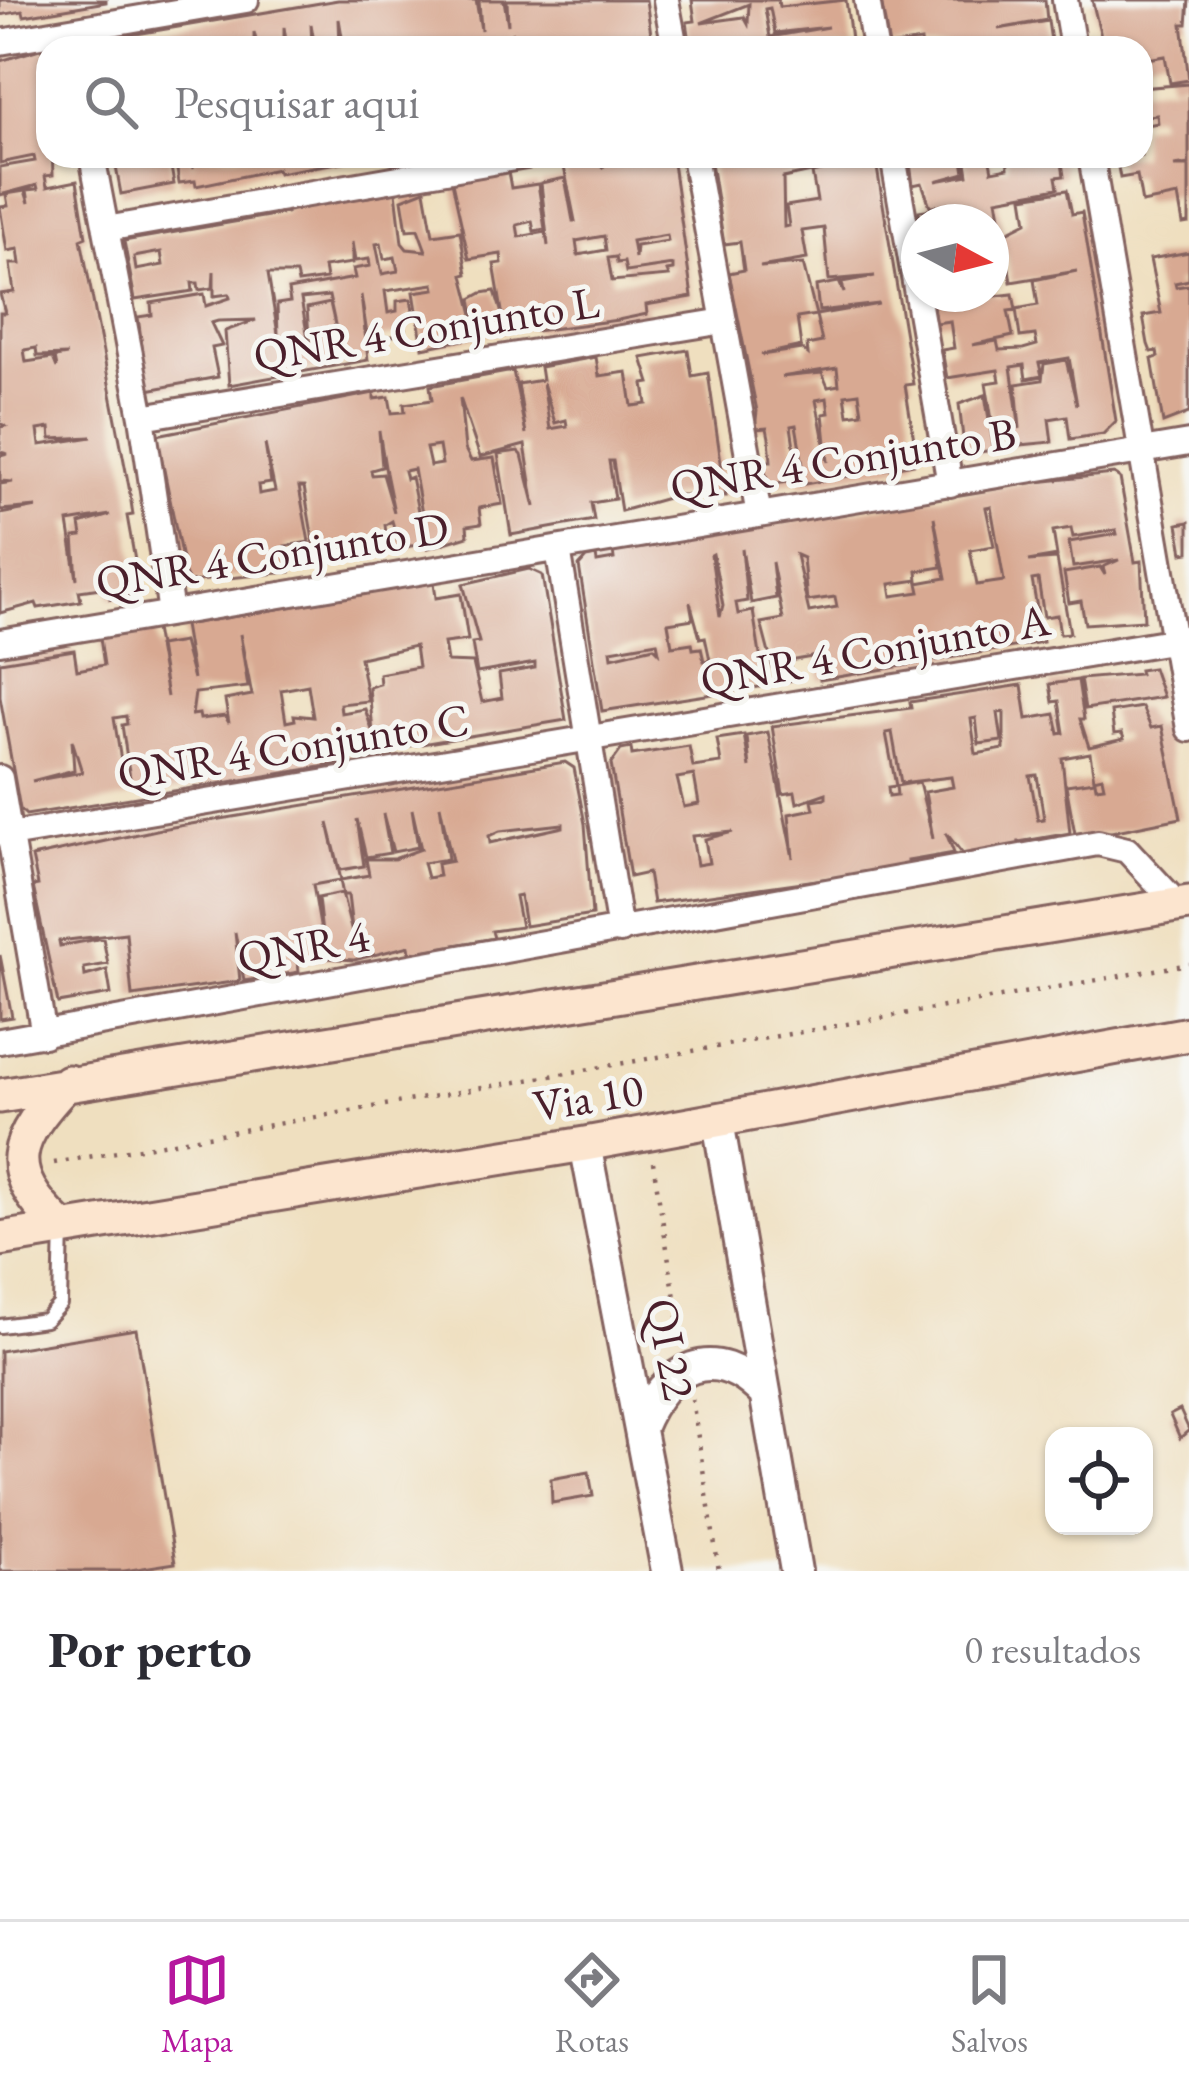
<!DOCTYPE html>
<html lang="pt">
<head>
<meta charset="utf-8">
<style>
  body { margin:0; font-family:"EB Garamond",serif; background:#f2f2f3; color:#2b2b33 }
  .controls { position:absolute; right:36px; bottom:36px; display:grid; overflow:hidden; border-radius:24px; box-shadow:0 3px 9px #0004 }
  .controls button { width:108px; height:108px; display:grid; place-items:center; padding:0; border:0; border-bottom:3px solid #e1e1e2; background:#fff; color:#2b2b33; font:60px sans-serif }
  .compass { position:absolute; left:901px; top:204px; width:108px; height:108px; border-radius:50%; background:#fff; box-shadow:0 3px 9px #0004; rotate:97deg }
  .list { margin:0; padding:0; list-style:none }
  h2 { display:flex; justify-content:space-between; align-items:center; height:156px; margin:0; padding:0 48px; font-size:51px }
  h2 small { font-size:39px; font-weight:400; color:#7c7c81 }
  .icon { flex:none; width:66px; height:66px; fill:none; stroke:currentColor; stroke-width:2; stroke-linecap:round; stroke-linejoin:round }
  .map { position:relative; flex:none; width:1189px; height:1571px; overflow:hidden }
  .search { position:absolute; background:#fff; box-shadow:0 3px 9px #0004; left:36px; right:36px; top:36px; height:132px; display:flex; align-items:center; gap:30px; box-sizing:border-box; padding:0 42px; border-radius:36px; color:#7c7c81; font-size:45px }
  .sheet { height:348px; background:#fff }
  nav { display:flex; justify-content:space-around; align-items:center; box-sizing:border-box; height:168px; border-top:3px solid #e1e1e2; background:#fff; font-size:33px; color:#7c7c81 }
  nav a { display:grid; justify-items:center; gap:6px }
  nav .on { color:#b5179e }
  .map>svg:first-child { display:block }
  .building { fill:#d8a992; fill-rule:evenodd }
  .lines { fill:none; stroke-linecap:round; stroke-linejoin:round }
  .service-casing { stroke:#84625f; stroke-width:18 }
  .minor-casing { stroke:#84625f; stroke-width:30 }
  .tertiary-casing { stroke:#84625f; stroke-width:36 }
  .secondary-casing { stroke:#84625f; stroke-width:39 }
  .path { stroke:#84625f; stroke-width:4.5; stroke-dasharray:3 9; stroke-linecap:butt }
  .service { stroke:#fff; stroke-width:12 }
  .minor { stroke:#fff; stroke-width:24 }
  .tertiary { stroke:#fff; stroke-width:30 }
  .secondary { stroke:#fce5cf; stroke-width:33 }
  .labels { text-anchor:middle; stroke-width:10; stroke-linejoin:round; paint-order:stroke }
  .street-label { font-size:45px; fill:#4a1f2b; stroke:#f6f6f2 }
</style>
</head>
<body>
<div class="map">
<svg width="1189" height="1571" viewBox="0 0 1189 1571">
  <rect width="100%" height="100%" fill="#f6f6f2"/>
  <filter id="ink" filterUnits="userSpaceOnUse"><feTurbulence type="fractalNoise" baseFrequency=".00833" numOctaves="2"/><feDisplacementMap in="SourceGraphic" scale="24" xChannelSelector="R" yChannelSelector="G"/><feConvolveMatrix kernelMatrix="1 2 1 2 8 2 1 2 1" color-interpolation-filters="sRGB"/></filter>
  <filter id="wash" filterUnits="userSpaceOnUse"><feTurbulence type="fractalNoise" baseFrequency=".004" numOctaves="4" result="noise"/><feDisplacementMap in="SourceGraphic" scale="48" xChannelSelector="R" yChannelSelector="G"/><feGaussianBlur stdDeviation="2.7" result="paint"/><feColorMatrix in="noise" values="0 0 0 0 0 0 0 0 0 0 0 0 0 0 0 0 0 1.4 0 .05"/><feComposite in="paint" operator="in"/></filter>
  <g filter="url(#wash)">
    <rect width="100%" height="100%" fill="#efdfbf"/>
    <g id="blocks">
      <path class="building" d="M0 0H106V2L24 16 23 11 0 15Z
        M338 0H476L481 30 479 0H504L508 25 507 0H646L653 48H635L634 42 600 48H515L512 31V40L487 48H344L339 19 340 48H315L311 24 312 48H287L284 27V48H258L254 32V48H91L95 41Z
        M692 0H778L779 7 846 0 852 48H753L752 40 691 48 687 22 695 21ZM749 4 748 24 744 17 701 23ZM770 8 775 33 828 27 770 37 765 9Z
        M881 0H1045L1047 20 998 29 1048 21 1052 48H922L921 41 889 46Z
        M1092 0H1189L1187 24H1182L1189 80 1170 83 1165 56 1141 60V48H1104Z
        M43 48 48 50 53 175 45 176 47 187 77 181 86 237 81 239 129 487 133 515 127 516 141 594 110 599 108 587 79 591 81 601 38 608 36 603 0 613V514L37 507 0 510V484L13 482 0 481V456L8 454 0 452V427L5 426 0 423V313H5L0 294 14 292 10 264H20L18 249 7 251 0 207 8 206 6 194 25 191 29 203 27 190 38 189 37 185 0 195V167L35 161 34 156 0 163V61ZM36 348 37 356 67 355 55 357 57 368 53 358 26 362 24 350ZM50 428 51 439 92 437 40 445 38 430ZM110 515 80 524 82 536 74 537 77 579 68 522Z
        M1189 84V164L1174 166H1189V223L1183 224 1178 196 1142 203 1137 175 1120 178 1116 156H1141V126L1158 123 1157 115 1141 117V88Z
        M114 156H169L174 184 121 194Z
        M175 156H191L193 169 194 156 366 158 278 173 277 169 196 186 195 181 179 183Z
        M632 156H672L692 297 646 305 647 314 618 320 535 331 533 326 423 348 414 292 435 289 434 284 385 291 388 313 397 311V301L411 299 414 316 406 317 405 334 368 340 361 295 368 360 229 385 225 331 256 320 218 321 211 323 222 346 212 348 218 377 148 390 138 317 152 315 151 303 204 294 206 306 230 298 229 294 214 296V271L213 288 199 290 198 283H192L193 291 135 300 124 241 286 213 285 208 367 191 368 197 396 192 402 243 407 249 426 251 418 229 407 230 402 199 425 190 433 235 460 231 467 274 463 275 475 322 471 299 482 293 495 291 503 317 494 264 502 263 501 254 469 259 452 182 508 172 511 188 538 184 545 229 534 231 532 221 517 225 519 237 546 232 548 246 541 183 565 178 573 221H575L563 162 591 157 603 167 608 160ZM667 235 668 241 636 246 635 258 632 241ZM604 236 606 250 578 255 576 241ZM352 242 355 261 369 259 370 266 353 269 355 278 288 290 290 302 277 304 278 334 268 274H296L298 283 326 279 324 267 352 263ZM381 243 384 259 395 257 398 271 382 274 376 244ZM161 252 163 265 136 270 134 257ZM616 257 617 263 624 262 626 272 673 265V270L667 271 669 276 612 281 608 258ZM329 296 339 343 330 303 307 308 310 350 301 299Z
        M710 156H875L913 384 905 385 915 446 924 444 914 464 800 485V480L769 485 762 461H771L769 438 767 428 755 429 757 411 729 273 744 270 740 242 724 244ZM854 163 812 173 817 201 786 206 789 226 784 227 783 178ZM824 228 829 280 875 276 842 282 844 293 839 282 816 286 819 311 879 304 816 315 822 342 807 345 808 354 802 349 761 355 801 346 797 318 816 315 803 264 760 267 807 259 802 231ZM837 368 839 385 828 387 822 373 781 377ZM859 393 862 413 848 415 845 395ZM827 398 829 413 823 414 828 462 816 400ZM796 425 803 466 797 467 791 426Z
        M909 156 963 160 965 173 936 181 968 175 965 156H989L992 171 1008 168 1007 156H1061L1064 176 1056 177 1058 188 997 199 1003 234 1027 222 1023 197 1067 190 1072 214 1082 212 1116 421 1103 434 1070 439 1067 416 1049 419 1052 442 1010 446 1009 437 995 439 986 383 1000 381 998 370 947 378 942 350 954 348 950 321 935 323 932 294H991L993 284 995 296 1013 294 1016 310 1008 311 1013 336 972 345 997 341 999 350 1023 349 1037 345 1035 335 1020 337 1016 309 1038 305 1034 280 1077 271 1011 282 1007 254 991 257V222H921L919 211 958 205 930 206 922 183 913 185ZM1069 358 1077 405 1066 360 1044 364 1042 380 1016 384 1020 429 1011 367 1024 365 1026 379 1042 376 1039 363Z
        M1189 252V280L1175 283 1176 287 1189 285V413L1163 423 1152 359 1158 357 1157 351 1151 352 1148 344 1143 316 1161 313 1150 259Z
        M688 350 692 376 708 373 726 496 678 495 621 511 613 461H609L615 499 591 503 594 520 511 535 498 454 518 451 522 455 535 507 525 445 480 457 460 398 465 449 471 461 494 458 502 504 479 508 481 524 467 526 468 536 428 548 427 543 400 548 392 521 385 525 388 549 355 553 354 547 344 549 346 559 317 564 304 487H299L309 542 285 546 290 572 189 582 185 574 157 435 374 393V399L389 397 392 413 405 412 404 404 432 400 430 386 513 371 526 434 518 384 542 380 540 367 596 357 599 376 627 372 632 406 647 404 644 384 650 383 642 358ZM543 383 555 423 566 420 567 426 550 429ZM379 431 386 473 394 512 383 474 372 475 371 470 382 467ZM265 444 275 491 259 494 258 485 271 483ZM439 446 442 464 430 466 426 448ZM414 469 424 525 421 526 411 477 406 479 404 471Z
        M985 395 994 450 965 454 959 404Z
        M1114 474 1120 478 1135 562 1141 561 1144 620 1085 624 1081 601 1069 603 1064 573 1100 567 1105 575 1103 567 1119 560 1073 567 1069 542 1117 534 1116 530 1073 537 1071 528 1053 531 1057 556 1028 561 1057 559 1070 633 1060 634 1057 615 1044 617 1038 579 1032 580 1043 642 820 680 817 656 790 661 793 680 777 684 761 623 783 619 772 562 776 598 751 603 742 549 747 601 736 603 738 614 753 611 765 686 602 711 579 566 586 558 596 556 597 562 614 559 613 551 1017 484ZM991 507 1004 581 977 585 970 550 994 546 986 508ZM934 517 946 578 918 583 920 592 892 596 890 584 918 580 917 571 942 567ZM713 554 723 606 720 617 711 555ZM796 555 803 558 807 601 835 597 837 607 809 612ZM690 602 700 638 705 637 710 660 704 661 701 648 693 649 692 643 672 646 668 623 693 619ZM657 642 659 652 654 647 612 657 611 650Z
        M1189 522V552L1183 553 1178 524Z
        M529 569 542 575 566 720 349 756V762L321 767 26 815 20 809 0 697V662L74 650 77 670 104 665 100 638 155 629 167 697 159 646 183 642 193 679 184 625 434 582 436 598 461 594 468 640 444 643 447 662 473 663 482 702 502 698 499 674 535 668V663L477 673 472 643 479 642 463 584ZM240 634 252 695 225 700 229 723 225 716 200 719 199 714 192 715 195 693 248 687ZM415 646 418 667 379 674 380 684 369 687 373 733 365 709 341 713 340 704 368 701 360 658ZM308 685 313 717 294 715 295 720 286 722 281 690ZM126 716 127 724 122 725 130 778 124 779 114 718ZM72 740 82 772 32 781 74 770Z
        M1153 668 1163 697 1085 709 1080 679 1140 674 1139 670Z
        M1078 680 1084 719H1080L1089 747 1124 739 1122 733 1114 734 1111 712 1142 707 1151 728 1162 726 1181 818 1076 839 1066 785 1095 781 1096 787 1104 786 1102 777 1094 779 1090 753 1062 758 1070 833 1019 842 1021 848 966 858 946 833 954 853 908 861 909 867 653 903 648 873 630 877 611 764 621 750 631 748 632 755 689 746 693 767 721 763 717 739 744 735 750 768 747 736 768 732 793 858 789 814 814 809 812 800 826 798V793L797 803 795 792 783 794 772 726 911 708 910 702 1022 685 1027 719 1055 714 1059 734 1064 733 1059 701 1053 702 1050 684ZM1004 712V749L976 754 971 719 976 718 979 744 1002 741 998 713ZM892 732 901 783 951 777 953 787 925 792 933 839 919 782 896 786 897 795 889 796 888 787 896 786 886 733ZM694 775 699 804 684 807 677 778ZM1037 775 1044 819 1038 820 1030 776ZM733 832 705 839 709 863 697 865 692 836Z
        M565 762 574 768 585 824 592 915 525 926 520 895 515 896 521 927 492 931 494 938 410 953 409 946 354 960 326 958 298 963 299 972 244 981 235 932 240 981 132 996 126 933 59 941 60 946 103 938 108 964 84 968 85 976 107 970 111 994 58 1003 33 886 38 885 32 857 161 829ZM440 805 452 861 437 864 439 876 427 878 423 863 448 859ZM412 809 421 849 394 859H366L369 875 341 880 328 823 340 870 364 866 357 819 366 857 390 853 383 814 393 852 418 847ZM563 824V827L490 843 489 836 500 831ZM340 880 343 895H348L353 937 342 893 318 898 323 943 313 885Z
        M0 955 12 1017 0 1019Z
        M136 1329 175 1563 124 1571H0V1351Z
        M1180 1410 1189 1430 1180 1438 1170 1415Z
        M589 1472 593 1496 552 1503 551 1479Z"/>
    </g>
  </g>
  <g filter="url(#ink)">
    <use href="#blocks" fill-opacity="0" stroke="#84625f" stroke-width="3"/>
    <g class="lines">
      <defs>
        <path id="service" d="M0 1326 45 1320 60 1304 62 1229"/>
        <path id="minor" d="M666 0 675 48
          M867 0 875 48
          M1065 0 1073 48
          M0 42 246 0
          M92 156 142 417 171 613
          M694 156 759 515
          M893 156 950 484
          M1091 156 1189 729
          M106 229 526 156
          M142 417 724 321
          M558 549 620 931
          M0 642 1189 443
          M0 778 44 1035
          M10 835 1189 638
          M0 1041 1098 843 1127 850 1178 905"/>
        <path id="tertiary" d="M718 1121 796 1571
          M585 1144 667 1571
          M640 1428C665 1367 713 1340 765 1394"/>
        <path id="secondary" d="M0 1096 1189 903
          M62 1228C0 1169 13 1141 68 1082
          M0 1239 585 1144 1189 1034"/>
      </defs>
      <use href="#service" class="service-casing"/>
      <use href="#minor" class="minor-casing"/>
      <use href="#tertiary" class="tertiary-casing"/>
      <use href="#secondary" class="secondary-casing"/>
      <path class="path" d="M653 1162 682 1341
        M54 1163 1189 964
        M692 1399 719 1571"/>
      <use href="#service" class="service"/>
      <use href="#minor" class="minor"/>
      <use href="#tertiary" class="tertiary"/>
      <use href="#secondary" class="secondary"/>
    </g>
  </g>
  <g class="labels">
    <g class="street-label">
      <text transform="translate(426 328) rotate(-9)" y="16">QNR 4 Conjunto L</text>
      <text transform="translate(843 459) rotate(-9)" y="16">QNR 4 Conjunto B</text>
      <text transform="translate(272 554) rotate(-9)" y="16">QNR 4 Conjunto D</text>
      <text transform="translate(875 649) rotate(-10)" y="16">QNR 4 Conjunto A</text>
      <text transform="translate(293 746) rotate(-9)" y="16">QNR 4 Conjunto C</text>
      <text transform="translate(303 946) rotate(-10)" y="16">QNR 4</text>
      <text transform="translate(588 1097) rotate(-9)" y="16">Via 10</text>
      <text transform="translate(671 1349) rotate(79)" y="16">QI 22</text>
    </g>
  </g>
</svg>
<div class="controls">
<button><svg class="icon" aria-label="locate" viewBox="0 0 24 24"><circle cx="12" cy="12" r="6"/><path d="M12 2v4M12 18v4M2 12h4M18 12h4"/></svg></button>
</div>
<svg class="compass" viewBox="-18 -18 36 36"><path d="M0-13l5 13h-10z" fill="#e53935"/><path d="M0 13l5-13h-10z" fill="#7c7c81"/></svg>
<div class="search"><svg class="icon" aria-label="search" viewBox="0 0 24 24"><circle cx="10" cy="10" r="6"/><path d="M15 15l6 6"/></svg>Pesquisar aqui</div>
</div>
<section class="sheet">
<h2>Por perto<small>0 resultados</small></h2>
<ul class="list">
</ul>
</section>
<nav>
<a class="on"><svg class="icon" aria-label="map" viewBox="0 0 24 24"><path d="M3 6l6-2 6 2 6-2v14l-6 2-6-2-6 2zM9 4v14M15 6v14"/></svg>Mapa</a>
<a><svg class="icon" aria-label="directions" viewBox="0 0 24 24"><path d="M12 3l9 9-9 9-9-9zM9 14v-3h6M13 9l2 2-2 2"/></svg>Rotas</a>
<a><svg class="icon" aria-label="saved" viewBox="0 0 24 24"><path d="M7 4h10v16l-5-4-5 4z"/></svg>Salvos</a>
</nav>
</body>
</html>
